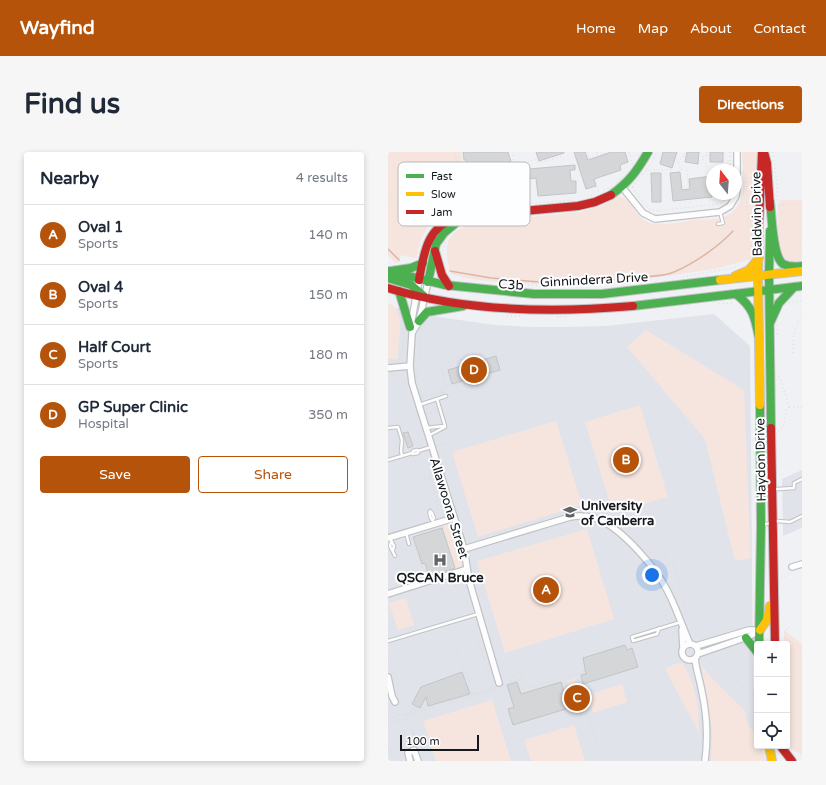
<!DOCTYPE html>
<html lang="en">
<head>
<meta charset="utf-8">
<style>
  body { margin:0; font-family:"Varela Round",sans-serif; background:#f6f6f7; color:#1f2937 }
  .controls { position:absolute; right:12px; bottom:12px; display:grid; overflow:hidden; border-radius:4px; box-shadow:0 2px 6px #0003 }
  .controls button { width:36px; height:36px; display:grid; place-items:center; padding:0; border:0; border-bottom:1px solid #e0e1e3; background:#fff; color:#1f2937; font:20px sans-serif }
  .compass { position:absolute; left:318px; top:12px; width:36px; height:36px; border-radius:50%; background:#fff; box-shadow:0 2px 6px #0003; rotate:343deg }
  .scale { position:absolute; left:12px; bottom:10px; width:79px; box-sizing:border-box; padding-left:4px; border:2px solid #17181a; border-top:0; font-size:11px; line-height:14px; white-space:nowrap; color:#17181a; -webkit-text-stroke:3px #fdfeff; paint-order:stroke }
  .you { position:absolute; left:264px; top:423px; width:14px; height:14px; margin:-10px; border:3px solid #fff; border-radius:50%; background:#1a73e8; box-shadow:0 0 0 6px #1a73e833 }
  .badge { display:grid; place-items:center; width:26px; height:26px; border-radius:50%; background:#b45309; color:#fff; font-size:13px; font-weight:700 }
  .pin { position:absolute; translate:-50% -50%; border:2px solid #fff; box-shadow:0 1px 4px #0006 }
  .list { margin:0; padding:0; list-style:none }
  h2 { display:flex; justify-content:space-between; align-items:center; height:52px; margin:0; padding:0 16px; font-size:17px }
  h2 small { font-size:13px; font-weight:400; color:#747a83 }
  .list li { display:grid; grid-template-columns:26px 1fr auto; gap:12px; align-items:center; box-sizing:border-box; height:60px; padding:0 16px; border-top:1px solid #e0e1e3 }
  .list b { display:block; font-size:15px; white-space:nowrap }
  .list p { margin:0; font-size:13px; white-space:nowrap; color:#747a83 }
  .list em { font-size:13px; font-style:normal; color:#747a83 }
  .actions { display:flex; gap:8px; padding:12px 16px }
  .actions a { flex:1; padding:9px 0; border:1px solid #b45309; border-radius:4px; text-align:center; font-size:14px; color:#b45309 }
  .actions .main { background:#b45309; color:#fff }
  .icon { flex:none; width:22px; height:22px; fill:none; stroke:currentColor; stroke-width:2; stroke-linecap:round; stroke-linejoin:round }
  .map { position:relative; flex:none; width:414px; height:609px; overflow:hidden; border-radius:4px }
  header { display:flex; align-items:center; gap:24px; box-sizing:border-box; height:56px; padding:0 20px; background:#b45309; color:#fff }
  header strong { font-size:19px }
  nav { display:flex; gap:22px; margin-inline-start:auto; font-size:14px }
  .intro { display:flex; align-items:center; justify-content:space-between; box-sizing:border-box; height:96px; padding:0 24px }
  h1 { margin:0; font-size:28px }
  .button { padding:10px 18px; border-radius:4px; background:#b45309; color:#fff; font-size:14px; font-weight:700 }
  main { display:flex; gap:24px; padding:0 24px }
  aside { flex:1; background:#fff; border-radius:4px; box-shadow:0 2px 6px #0003 }
  .map>svg:first-child { display:block }
  .built { fill:#e0e3ea }
  .green { fill:#f6e5df }
  .lines { fill:none; stroke-linecap:round; stroke-linejoin:round }
  .stream { stroke:#dbb6a7; stroke-width:1.5 }
  .building { fill:#d5d6d8; stroke:#c3c4c7 }
  .lane-casing { stroke:#c1c2c5; stroke-width:4.5 }
  .street-casing { stroke:#c1c2c5; stroke-width:8 }
  .fast-casing { stroke:#c1c2c5; stroke-width:10 }
  .slow-casing { stroke:#c1c2c5; stroke-width:10 }
  .jam-casing { stroke:#c1c2c5; stroke-width:10 }
  .path { stroke:#d9d9da; stroke-width:1; stroke-dasharray:1 3; stroke-linecap:butt }
  .lane { stroke:#fdfdfd; stroke-width:2.5 }
  .street { stroke:#fdfdfd; stroke-width:5.5 }
  .fast { stroke:#4caf50; stroke-width:8 }
  .slow { stroke:#ffc107; stroke-width:8 }
  .jam { stroke:#c62828; stroke-width:8 }
  .path-bridge { stroke:#d9d9da; stroke-width:1; stroke-dasharray:1 3; stroke-linecap:butt }
  .labels { text-anchor:middle; stroke-width:4; stroke-linejoin:round; paint-order:stroke }
  .street-label { font-size:13px; fill:#17181a; stroke:#fdfeff }
  .poi-label { font-size:13px; font-weight:bold; fill:#17181a; stroke:#fdfeff; text-anchor:start }
  .key { fill:#fdfeff; stroke:#b8b9ba; stroke-width:1 }
  .key-label { font-size:11px; fill:#17181a }
</style>
</head>
<body>
<header>
<strong>Wayfind</strong>
<nav><a>Home</a><a>Map</a><a>About</a><a>Contact</a></nav>
</header>
<div class="intro"><h1>Find us</h1><a class="button">Directions</a></div>
<main>
<aside>
<h2>Nearby<small>4 results</small></h2>
<ul class="list">
<li><span class="badge">A</span><div><b>Oval 1</b><p>Sports</p></div><em>140 m</em></li>
<li><span class="badge">B</span><div><b>Oval 4</b><p>Sports</p></div><em>150 m</em></li>
<li><span class="badge">C</span><div><b>Half Court</b><p>Sports</p></div><em>180 m</em></li>
<li><span class="badge">D</span><div><b>GP Super Clinic</b><p>Hospital</p></div><em>350 m</em></li>
</ul>
<div class="actions"><a class="main">Save</a><a>Share</a></div>
</aside>
<div class="map">
<svg width="414" height="609" viewBox="0 0 414 609">
  <rect width="100%" height="100%" fill="#f0f1f4"/>
  <path class="built" d="M10 156 51 165 107 173 144 175H181L217 174 326 162 362 194 365 525 369 594 373 609H0V157Z
    M414 318V376L395 384 394 327Z"/>
  <path class="green" d="M0 0H73L84 54 71 53 53 61 43 71 34 84 28 106 13 103 11 110 10 111 6 110 0 103Z
    M354 0H369L367 106 327 117 258 127 208 130V132C167 133 125 133 84 127 76 126 69 123 63 122 58 106 54 86 72 77 78 73 87 72 92 68L131 66 192 60 203 57 219 51 231 44C244 47 248 67 262 71 274 74 293 70 305 68 314 67 324 68 332 66 362 59 355 23 354 0Z
    M393 48H414V109C408 109 401 111 396 106 388 96 390 66 390 53Z
    M0 151C20 157 9 191 10 206L8 207H0Z
    M258 178 356 238 363 406 347 409 317 287 239 195Z
    M252 253 280 345 225 361 197 270Z
    M168 269 194 353 90 385 64 300Z
    M61 372C67 377 75 404 75 412 75 416 74 415 72 418L71 417 68 418 55 375V373Z
    M199 377 226 467 117 501 89 409Z
    M18 446 26 473 10 478 1 451Z
    M396 478 414 492V603L402 596 399 566V492H396Z
    M294 511C309 532 311 558 311 583L307 573 277 517 287 512Z
    M313 512 321 523 357 559 359 572 369 583V594H373L379 609H323L324 578Z
    M187 526 190 538 182 540 179 529Z
    M234 532 239 550 205 561 200 543Z
    M191 539 194 551 186 553 183 541Z
    M104 548 123 609H48L35 569Z
    M186 573 197 609H143L136 588Z"/>
  <g class="lines">
    <path class="stream" d="M0 97 11 108
      M62 119 103 126 177 132
      M255 125C265 124 277 124 286 120 307 111 330 95 345 79"/>
  </g>
  <path class="building" d="M75 0H120L125 16 113 19V18L110 19 109 17 84 26 78 8H76Z
    M148 0H176V1L151 9Z
    M186 0H197L200 8 224 0H237L240 10 232 13 233 18 206 27 208 34 198 37Z
    M275 0H289L284 16 272 12Z
    M299 0H311L310 12 297 10Z
    M322 0H335V10H322Z
    M187 13V18H182L183 29H188V41L150 44 148 26 142 27 141 17Z
    M292 20 294 38 302 37 301 27 324 24V45L285 49 282 21Z
    M263 21H273V50H264Z
    M108 204 112 218 64 232 60 218Z
    M20 280 25 294 20 296 15 281Z
    M54 376 67 416 41 424 37 411 34 412 25 385Z
    M237 493 239 498 244 496 250 515 195 532 193 523 198 522 195 506Z
    M74 520 82 542 40 554 38 545 32 556 24 552 33 535Z
    M129 530 133 542 173 530 181 556 125 573 120 557 126 555 119 533Z"/>
  <g class="lines">
    <defs>
      <path id="lane" d="M330 72 335 71 332 60
        M49 247 57 274
        M31 253 58 244
        M0 276 10 275 14 288 13 299 14 304
        M38 276 56 274
        M40 284 57 275
        M24 301 25 302 30 301V299
        M0 308 24 301 25 299 29 298 30 299 43 295
        M375 338 406 336V331L414 327
        M42 359C40 365 44 367 46 371
        M42 359 44 361 46 366 45 368
        M374 373 390 369 402 370 414 364
        M18 381 21 392
        M3 388 6 394 5 398
        M3 390 2 394 7 404
        M271 476 269 482 245 489 244 485 293 470
        M0 489 90 462"/>
      <path id="street" d="M234 35 255 61 267 67 332 60 342 54 348 44 349 37V0
        M40 130 31 169 24 181 22 214 24 231 76 397 81 428 111 531
        M23 173 31 128
        M0 216 22 214
        M0 386 66 366
        M76 397 182 365C193 363 202 364 212 368 235 378 268 416 279 438 288 455 294 474 302 492
        M404 415 414 412
        M0 442 79 417
        M294 478 295 496
        M294 500a8 8 0 1 1 16 0a8 8 0 1 1-16 0Z
        M308 494 361 478H371
        M310 502 362 484 372 478
        M307 506C308 518 312 528 314 540 319 563 320 586 317 609
        M0 525 4 544 7 550
        M22 609 20 601 26 598 30 609"/>
      <path id="fast" d="M223 43C241 30 249 19 260 0
        M382 50C384 63 384 104 395 112 401 115 408 115 414 114
        M382 79 381 123 383 276
        M0 119 57 133 146 142H214L332 128
        M3 119 23 116 35 111
        M0 126 23 133 36 144
        M40 130 48 92 56 81 74 66
        M11 139 22 175
        M348 142C365 155 367 165 371 186
        M245 154 414 134
        M31 169 39 160 75 154
        M382 171 391 151 406 135
        M358 486 369 500
        M371 492 373 374 372 253"/>
      <path id="slow" d="M371 71 370 125 372 253
        M347 124 361 118 371 106
        M332 128 414 119
        M372 478 379 468 382 454
        M381 594 384 609"/>
      <path id="jam" d="M376 0 379 11 382 55
        M371 71 374 0
        M47 99 54 123 61 134
        M31 128C36 100 39 75 69 65L190 54 207 50 223 43
        M0 136C78 160 164 161 245 154
        M383 276 387 492
        M394 596 404 609"/>
    </defs>
    <use href="#lane" class="lane-casing"/>
    <use href="#street" class="street-casing"/>
    <use href="#fast" class="fast-casing"/>
    <use href="#slow" class="slow-casing"/>
    <use href="#jam" class="jam-casing"/>
    <path class="path" d="M199 0 211 41
      M209 0V2
      M241 0 245 13
      M319 0 320 3 314 5 320 17
      M342 0V18
      M385 0 389 33 390 51
      M201 6 221 0
      M136 11 149 7 151 11 175 4
      M258 18H286
      M294 18 290 10 297 3 296 0
      M299 18 302 49 301 52
      M355 20 358 21V25L359 60 364 73 363 104
      M91 26 109 21 111 22 128 17 124 0
      M228 31 236 23
      M244 35 261 57 269 59 331 52C336 49 340 47 341 42
      M244 35 263 12 269 0
      M216 38 224 34
      M199 44 206 43
      M0 46 14 53 41 74
      M390 53 414 51
      M72 58 89 55 183 48
      M61 62 59 49C75 31 73 22 67 0
      M55 99 57 90
      M398 103 404 94 414 88
      M295 125 349 115
      M128 132 158 134
      M189 134 250 130
      M401 151 408 149H414
      M331 152 347 151
      M119 164H132
      M169 165H178
      M389 182V173
      M405 201C405 186 406 176 414 162
      M8 209 14 206 16 187 14 176
      M2 221C9 223 16 225 18 232
      M29 226 34 176
      M58 234 53 216 58 212 77 206 76 203 85 200 86 204 94 201 95 205
      M31 236 35 242 34 245
      M54 241 53 236 114 218
      M35 246 50 242
      M401 255H414
      M39 262 48 260
      M390 279 393 278 395 275 399 256 401 255 393 228 390 223
      M49 294 60 291 61 289
      M44 314 41 326C49 342 49 347 51 364
      M33 329 41 326
      M268 372 281 414 285 412 298 458 295 459
      M54 375 67 416
      M25 384 37 425
      M393 426 400 423 401 420
      M68 430V427L70 426
      M280 469 285 466
      M402 475C396 479 395 480 397 487L414 497
      M0 483 7 468
      M273 484 289 479
      M92 486 90 487 101 523
      M67 492 86 542
      M238 495 245 493
      M316 506 369 545
      M0 507 3 520
      M4 522 21 506
      M188 523 209 593
      M119 524 121 526 132 521 134 527 144 535 198 519
      M77 530 104 523
      M13 552 15 555 19 569 23 574 28 593
      M2 553 21 589 20 596
      M23 561 26 553
      M18 564 109 536
      M0 571 9 568
      M0 596 16 608
      M2 598 8 608"/>
    <use href="#lane" class="lane"/>
    <use href="#street" class="street"/>
    <use href="#fast" class="fast"/>
    <use href="#slow" class="slow"/>
    <use href="#jam" class="jam"/>
    <path class="path-bridge" d="M0 567 134 527"/>
  </g>
  <defs>
    <symbol id="university-bare" viewBox="-9 -9 18 18"><path d="M0-5L7-2L0 1L-7-2ZM-4 1L0 2.5L4 1V4Q0 6-4 4Z" fill="#636466" stroke="#fdfeff" stroke-width="2.5" paint-order="stroke"/></symbol>
    <symbol id="hospital-bare" viewBox="-9 -9 18 18"><path d="M-5-5h3v3.5h4V-5h3V5h-3V1.5h-4V5h-3Z" fill="#636466" stroke="#fdfeff" stroke-width="2.5" paint-order="stroke"/></symbol>
  </defs>
  <g fill-rule="evenodd">
    <use href="#university-bare" x="172" y="350" width="20" height="20"/>
    <use href="#hospital-bare" x="42" y="398" width="20" height="20"/>
  </g>
  <g class="labels">
    <g class="street-label">
      <text transform="translate(368 62) rotate(-91)" y="5">Baldwin Drive</text>
      <text transform="translate(206 127) rotate(-3)" y="5">Ginninderra Drive</text>
      <text transform="translate(123 132) rotate(4)" y="5">C3b</text>
      <text transform="translate(372 308) rotate(-91)" y="5">Haydon Drive</text>
      <text transform="translate(62 356) rotate(73)" y="5">Allawoona Street</text>
    </g>
    <g class="poi-label">
      <text x="193" y="358">University<tspan x="193" dy="15">of Canberra</tspan></text>
      <text x="52" y="430" text-anchor="middle">QSCAN Bruce</text>
    </g>
  </g>
  <rect x="10" y="10" width="132" height="64" rx="6" class="key"/>
  <rect x="18" y="22" width="18" height="4" fill="#4caf50"/>
  <rect x="18" y="40" width="18" height="4" fill="#ffc107"/>
  <rect x="18" y="58" width="18" height="4" fill="#c62828"/>
  <g class="key-label">
    <text x="43" y="28">Fast</text>
    <text x="43" y="46">Slow</text>
    <text x="43" y="64">Jam</text>
  </g>
</svg>
<div class="controls">
<button>+</button>
<button>−</button>
<button><svg class="icon" aria-label="locate" viewBox="0 0 24 24"><circle cx="12" cy="12" r="6"/><path d="M12 2v4M12 18v4M2 12h4M18 12h4"/></svg></button>
</div>
<svg class="compass" viewBox="-18 -18 36 36"><path d="M0-13l5 13h-10z" fill="#e53935"/><path d="M0 13l5-13h-10z" fill="#747a83"/></svg>
<div class="scale">100 m</div>
<div class="you"></div>
<div class="pin badge" style="left:158px;top:438px">A</div>
<div class="pin badge" style="left:238px;top:308px">B</div>
<div class="pin badge" style="left:189px;top:546px">C</div>
<div class="pin badge" style="left:86px;top:218px">D</div>
</div>
</main>
</body>
</html>
